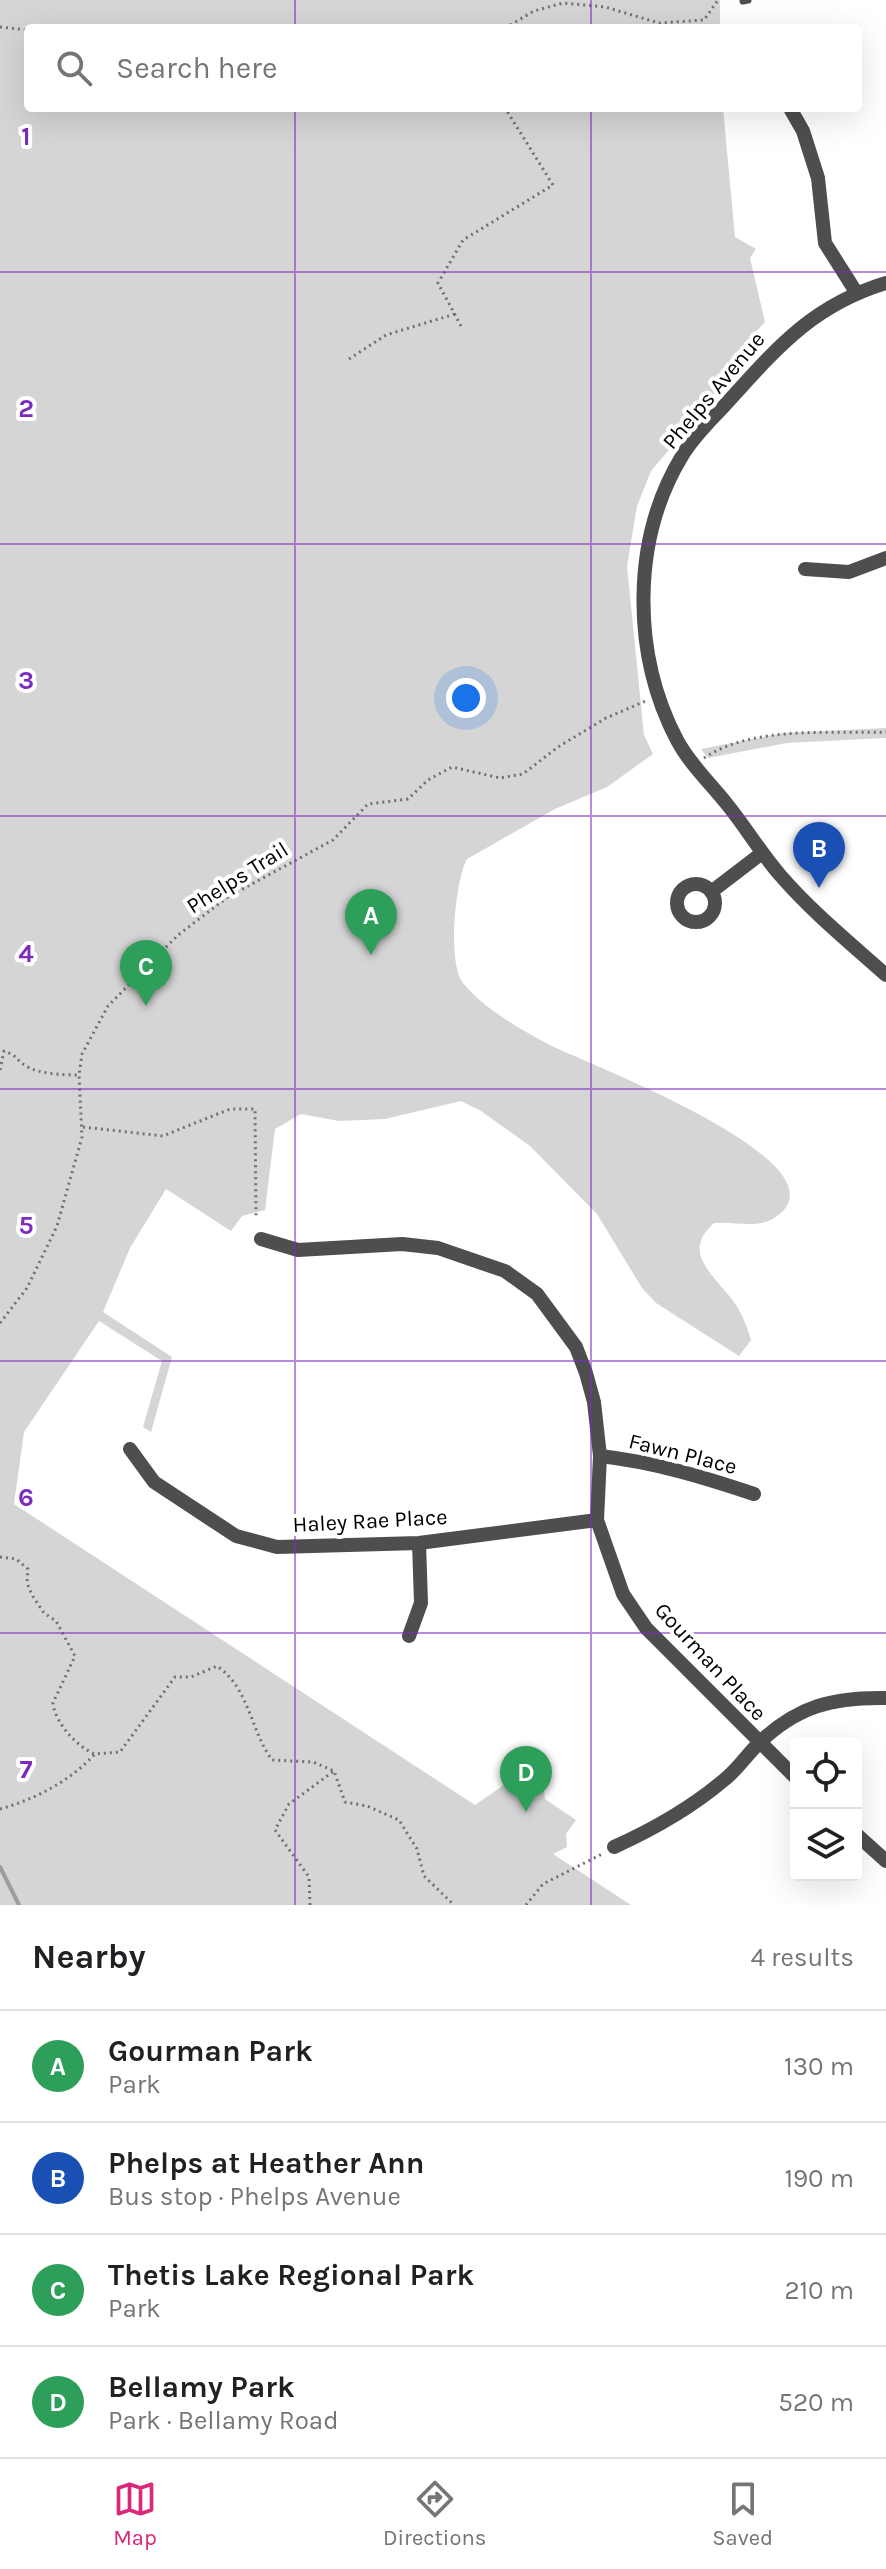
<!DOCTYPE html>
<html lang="en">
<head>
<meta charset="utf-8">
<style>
  body { margin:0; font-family:Karla,sans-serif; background:#f6f6f6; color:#202124 }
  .controls { position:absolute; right:24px; bottom:24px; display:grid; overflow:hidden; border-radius:8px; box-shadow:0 8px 32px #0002 }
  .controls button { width:72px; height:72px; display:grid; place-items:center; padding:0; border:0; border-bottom:2px solid #e0e0e0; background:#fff; color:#202124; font:40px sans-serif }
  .you { position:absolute; left:466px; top:698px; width:28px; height:28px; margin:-20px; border:6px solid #fff; border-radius:50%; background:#1a73e8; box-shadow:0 0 0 12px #1a73e833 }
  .badge { display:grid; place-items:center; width:52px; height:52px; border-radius:50%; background:#db2777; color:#fff; font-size:26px; font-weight:700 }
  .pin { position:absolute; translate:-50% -66px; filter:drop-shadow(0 2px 4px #0008) }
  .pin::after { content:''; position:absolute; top:42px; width:28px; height:24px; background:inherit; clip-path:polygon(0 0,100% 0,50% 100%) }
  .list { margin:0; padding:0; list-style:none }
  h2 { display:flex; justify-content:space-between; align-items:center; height:104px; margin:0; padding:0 32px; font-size:34px }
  h2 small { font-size:26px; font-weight:400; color:#757577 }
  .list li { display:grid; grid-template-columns:52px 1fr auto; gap:24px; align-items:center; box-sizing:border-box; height:112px; padding:0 32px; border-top:2px solid #e0e0e0 }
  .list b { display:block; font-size:30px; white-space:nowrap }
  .list p { margin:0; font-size:26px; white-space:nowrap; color:#757577 }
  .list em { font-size:26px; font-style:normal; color:#757577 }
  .icon { flex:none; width:44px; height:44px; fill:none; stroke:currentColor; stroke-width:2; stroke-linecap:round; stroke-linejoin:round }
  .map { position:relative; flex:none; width:886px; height:1905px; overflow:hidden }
  .search { position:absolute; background:#fff; box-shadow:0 8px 32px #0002; left:24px; right:24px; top:24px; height:88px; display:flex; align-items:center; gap:20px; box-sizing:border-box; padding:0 28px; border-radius:8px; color:#757577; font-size:30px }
  .sheet { height:552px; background:#fff }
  nav { display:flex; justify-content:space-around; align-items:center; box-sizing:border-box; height:112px; border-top:2px solid #e0e0e0; background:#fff; font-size:22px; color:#757577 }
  nav a { display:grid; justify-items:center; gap:4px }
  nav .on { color:#db2777 }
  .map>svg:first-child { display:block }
  .green { fill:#d5d5d5 }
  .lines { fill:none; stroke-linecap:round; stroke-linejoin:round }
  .stream { stroke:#9c9c9c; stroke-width:4 }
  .path { stroke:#707070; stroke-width:3; stroke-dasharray:2 4; stroke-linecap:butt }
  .lane { stroke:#4e4e4e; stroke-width:7 }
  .street { stroke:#4e4e4e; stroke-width:14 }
  .grid { fill:none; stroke:#7b2cbf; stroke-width:2; stroke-opacity:0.55 }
  .labels { text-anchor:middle; stroke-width:8; stroke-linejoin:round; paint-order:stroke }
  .street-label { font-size:22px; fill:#000; stroke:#fff }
  .grid-label { font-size:26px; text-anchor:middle; font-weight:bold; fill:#7b2cbf; stroke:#fff; stroke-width:8; stroke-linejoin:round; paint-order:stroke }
</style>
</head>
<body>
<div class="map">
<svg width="886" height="1905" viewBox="0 0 886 1905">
  <rect width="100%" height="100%" fill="#fff"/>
  <path class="green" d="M0 0H720V28H28V108H723L735 237 756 249 750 258 765 322 733 357 725 382 713 398 651 471 637 506 627 566 644 735 653 754 607 787 555 809 467 859C455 881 447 963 463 983 484 1009 523 1031 552 1046 578 1060 859 1165 774 1218 758 1229 733 1221 714 1223 679 1254 717 1277 736 1305 743 1316 747 1327 751 1340L739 1356 656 1303 642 1288 597 1214 530 1146 481 1111 461 1101 385 1119 339 1121 301 1114 275 1129 265 1210 242 1216 231 1231 166 1189 130 1248 103 1312 172 1357 151 1432 143 1427 162 1361 99 1321 24 1432 14 1504 475 1805 540 1760 545 1799 576 1820 566 1834 567 1847 553 1854 631 1905H0Z
    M886 728V738L787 743 708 758 701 749 784 733Z"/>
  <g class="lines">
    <path class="stream" d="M0 1867 19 1905"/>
    <path class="path" d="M0 27 28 30
      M505 28 534 11 563 3 605 7 659 23 704 20 718 0
      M461 326 438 283 463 240 553 185 505 108
      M349 359 386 335 455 314
      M704 758C754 725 829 734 886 732
      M0 1070 4 1051C18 1056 16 1060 26 1066 39 1074 63 1075 79 1075
      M83 1127 163 1136 230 1109H255L256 1217
      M0 1323 27 1288 57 1226 82 1137 79 1075 82 1054 108 1006 178 935 228 897 333 840 368 804 408 799 428 780 452 767 500 778 523 774 558 747 606 718 648 700
      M0 1557 16 1559 28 1569 27 1583 32 1595 44 1613 56 1621 75 1656 53 1703C55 1723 77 1747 95 1754
      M0 1809C36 1799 70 1781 95 1754L120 1752 175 1677H191L217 1666C250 1689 250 1730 272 1760L313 1762 334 1771 345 1802 367 1806 399 1820 417 1849 424 1876 454 1905
      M310 1905 309 1877 275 1830 289 1804 334 1771
      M526 1905 543 1884 604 1853"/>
    <path class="lane" d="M743 1 748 0"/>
    <path class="street" d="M791 110 803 131 818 178 825 243 856 292
      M886 283C811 306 776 349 725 405 710 421 693 437 682 456 631 540 632 654 677 740 689 763 710 783 726 803 745 826 760 852 780 875 812 912 850 943 886 975
      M805 569 849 572 886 558
      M677 903a19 19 0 1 1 38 0a19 19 0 1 1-38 0Z
      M711 892 762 853
      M261 1239 298 1250 402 1244 438 1248 505 1271 537 1294 576 1347 586 1373 594 1402 600 1456 597 1520 623 1594 646 1628 796 1778
      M130 1449 154 1482 236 1536 277 1547 419 1543 597 1520
      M600 1456C654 1462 703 1477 754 1494
      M409 1636 421 1603 419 1543
      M856 1834 886 1861
      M614 1847C654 1829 691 1808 724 1780 737 1770 746 1756 758 1744 797 1706 833 1697 886 1698"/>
  </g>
  <path class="grid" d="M295 0V28M591 0V28M295 108V1905M591 108V1905M0 272H886M0 544H886M0 816H886M0 1089H886M0 1361H886M0 1633H886"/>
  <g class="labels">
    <g class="street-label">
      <text transform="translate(713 390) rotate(-50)" y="8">Phelps Avenue</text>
      <text transform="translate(237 877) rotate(-32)" y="8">Phelps Trail</text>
      <text transform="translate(683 1453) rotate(14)" y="8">Fawn Place</text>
      <text transform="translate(370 1520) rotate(-3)" y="8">Haley Rae Place</text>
      <text transform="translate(711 1661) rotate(47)" y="8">Gourman Place</text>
    </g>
  </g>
  <g class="grid-label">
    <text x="26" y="145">1</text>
    <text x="26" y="417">2</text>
    <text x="26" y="689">3</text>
    <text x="26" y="962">4</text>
    <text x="26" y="1234">5</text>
    <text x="26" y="1506">6</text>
    <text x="26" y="1778">7</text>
  </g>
</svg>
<div class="controls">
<button><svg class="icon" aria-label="locate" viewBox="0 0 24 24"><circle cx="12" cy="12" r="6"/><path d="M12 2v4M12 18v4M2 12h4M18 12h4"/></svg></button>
<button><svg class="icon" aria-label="layers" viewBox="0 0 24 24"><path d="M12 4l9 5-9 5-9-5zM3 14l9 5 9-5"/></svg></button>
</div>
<div class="you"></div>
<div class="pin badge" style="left:371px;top:955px;background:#2e9e5b">A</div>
<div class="pin badge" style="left:819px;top:888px;background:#1a4fb4">B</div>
<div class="pin badge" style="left:146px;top:1006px;background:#2e9e5b">C</div>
<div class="pin badge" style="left:526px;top:1812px;background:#2e9e5b">D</div>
<div class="search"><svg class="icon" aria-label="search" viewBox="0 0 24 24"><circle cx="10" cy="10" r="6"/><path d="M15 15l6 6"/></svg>Search here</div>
</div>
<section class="sheet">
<h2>Nearby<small>4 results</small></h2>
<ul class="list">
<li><span class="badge" style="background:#2e9e5b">A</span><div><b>Gourman Park</b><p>Park</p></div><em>130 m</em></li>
<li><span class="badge" style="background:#1a4fb4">B</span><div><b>Phelps at Heather Ann</b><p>Bus stop · Phelps Avenue</p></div><em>190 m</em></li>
<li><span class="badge" style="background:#2e9e5b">C</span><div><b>Thetis Lake Regional Park</b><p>Park</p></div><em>210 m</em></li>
<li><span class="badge" style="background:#2e9e5b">D</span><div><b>Bellamy Park</b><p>Park · Bellamy Road</p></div><em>520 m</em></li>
</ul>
</section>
<nav>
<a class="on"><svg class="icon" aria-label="map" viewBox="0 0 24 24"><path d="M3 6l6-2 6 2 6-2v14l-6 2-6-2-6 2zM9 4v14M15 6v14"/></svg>Map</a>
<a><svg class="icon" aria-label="directions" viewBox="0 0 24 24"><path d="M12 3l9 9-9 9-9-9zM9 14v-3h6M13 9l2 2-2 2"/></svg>Directions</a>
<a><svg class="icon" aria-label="saved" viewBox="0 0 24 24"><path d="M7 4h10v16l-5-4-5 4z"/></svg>Saved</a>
</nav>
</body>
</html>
